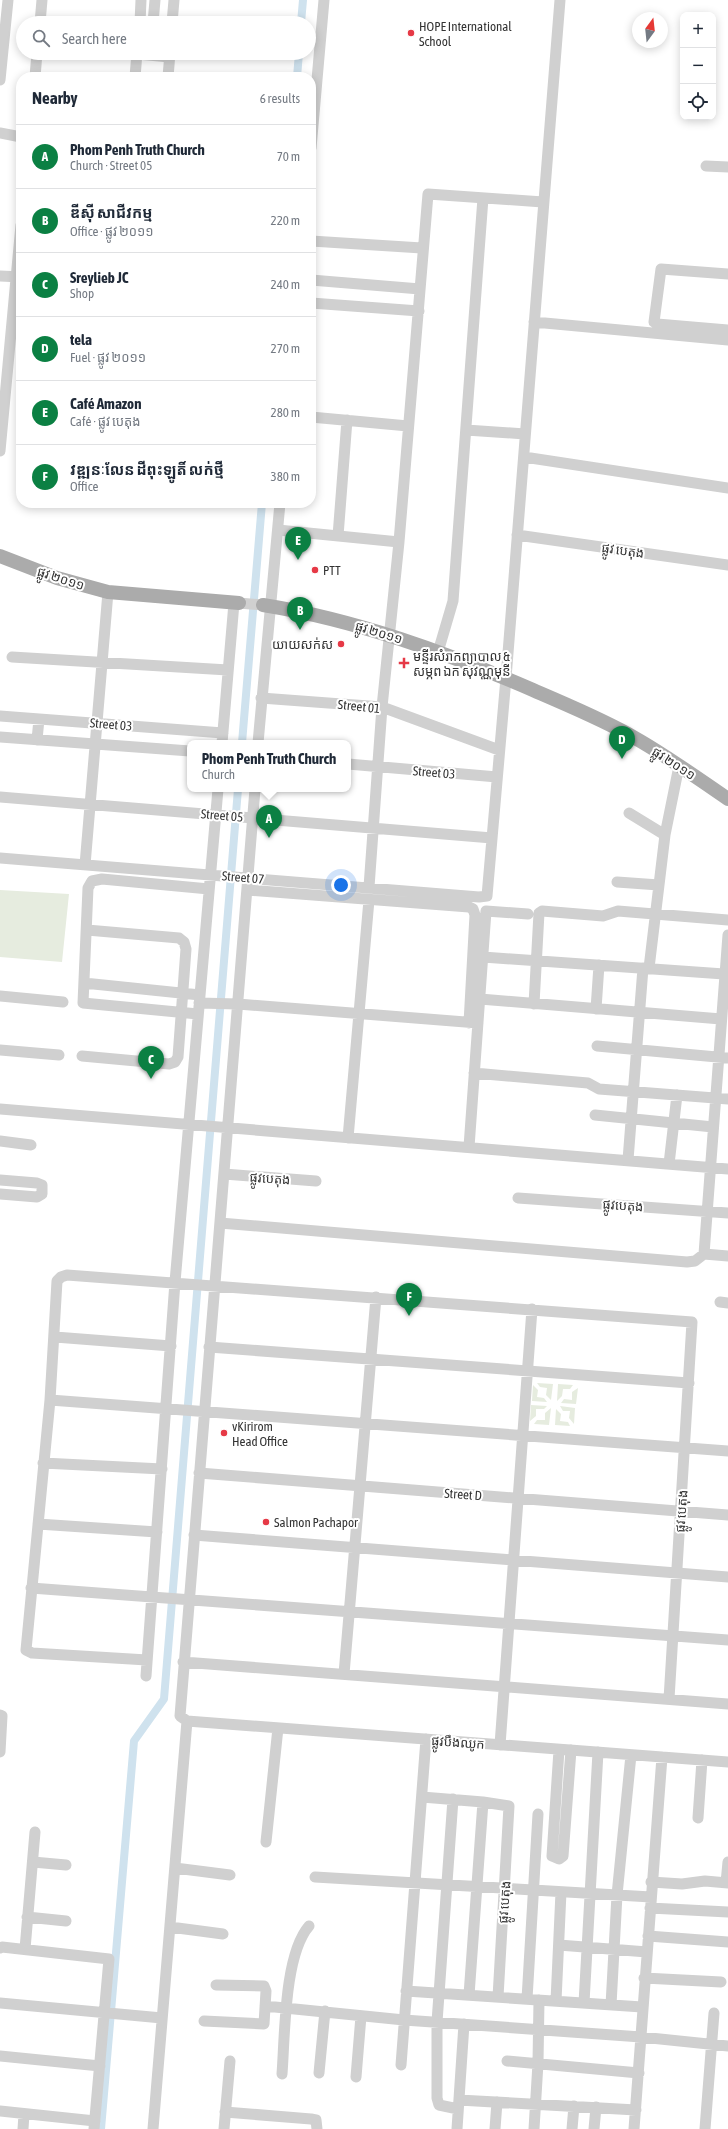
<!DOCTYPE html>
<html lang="en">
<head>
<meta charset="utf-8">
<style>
  body { margin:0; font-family:"Asap Condensed","Noto Sans Khmer",sans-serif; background:#f6f6f7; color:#1f2937 }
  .controls { position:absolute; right:12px; top:12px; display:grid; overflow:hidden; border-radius:8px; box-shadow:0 2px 10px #0003 }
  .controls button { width:36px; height:36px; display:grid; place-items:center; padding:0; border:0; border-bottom:1px solid #e0e1e3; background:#fff; color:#1f2937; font:20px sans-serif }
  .compass { position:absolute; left:632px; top:12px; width:36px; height:36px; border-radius:50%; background:#fff; box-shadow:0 2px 10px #0003; rotate:15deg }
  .you { position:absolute; left:341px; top:885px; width:14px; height:14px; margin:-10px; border:3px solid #fff; border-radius:50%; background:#1a73e8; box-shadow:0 0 0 6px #1a73e833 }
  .badge { display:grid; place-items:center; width:26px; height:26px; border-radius:50%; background:#0b8043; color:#fff; font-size:13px; font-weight:700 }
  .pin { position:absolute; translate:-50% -33px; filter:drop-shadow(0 1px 2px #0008) }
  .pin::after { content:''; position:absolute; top:21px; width:14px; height:12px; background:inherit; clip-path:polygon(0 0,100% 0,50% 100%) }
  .popup { position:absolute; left:187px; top:740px; width:164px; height:52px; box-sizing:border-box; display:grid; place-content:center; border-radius:8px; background:#fff; filter:drop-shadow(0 1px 3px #0005); font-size:13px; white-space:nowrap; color:#747a83 }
  .popup b { font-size:15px; color:#1f2937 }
  .popup::after { content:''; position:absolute; left:50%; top:100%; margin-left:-8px; border:8px solid transparent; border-top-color:#fff }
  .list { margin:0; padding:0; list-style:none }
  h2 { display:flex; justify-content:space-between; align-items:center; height:52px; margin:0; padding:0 16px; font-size:17px }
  h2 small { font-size:13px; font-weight:400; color:#747a83 }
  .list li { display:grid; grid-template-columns:26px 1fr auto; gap:12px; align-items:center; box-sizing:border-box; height:64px; padding:0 16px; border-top:1px solid #e0e1e3 }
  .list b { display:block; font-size:15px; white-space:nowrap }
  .list p { margin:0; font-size:13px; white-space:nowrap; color:#747a83 }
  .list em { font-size:13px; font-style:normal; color:#747a83 }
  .icon { flex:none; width:22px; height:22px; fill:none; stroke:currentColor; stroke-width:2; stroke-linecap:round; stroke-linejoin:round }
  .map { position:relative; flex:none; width:728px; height:2129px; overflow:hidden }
  .search { position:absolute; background:#fff; box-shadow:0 2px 10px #0003; left:16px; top:16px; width:300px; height:44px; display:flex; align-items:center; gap:10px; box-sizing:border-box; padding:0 14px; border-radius:22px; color:#747a83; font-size:15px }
  .panel { position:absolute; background:#fff; box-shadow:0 2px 10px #0003; left:16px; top:72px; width:300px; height:436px; border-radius:16px }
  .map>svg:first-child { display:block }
  .green { fill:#e6ecdf }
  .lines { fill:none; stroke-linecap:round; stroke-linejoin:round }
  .canal { stroke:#cfe2ee; stroke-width:8 }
  .minor { stroke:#d0d0d0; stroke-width:11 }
  .major { stroke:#ababab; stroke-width:14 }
  .poi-dot { fill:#e63946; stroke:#fff; stroke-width:1.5 }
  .labels { text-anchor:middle; stroke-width:4; stroke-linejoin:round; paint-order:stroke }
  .poi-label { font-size:13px; fill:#333; stroke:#fff; text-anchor:start }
  .street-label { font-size:13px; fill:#333; stroke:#fff }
</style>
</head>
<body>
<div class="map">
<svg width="728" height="2129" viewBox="0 0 728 2129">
  <rect width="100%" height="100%" fill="#fff"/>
  <path class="green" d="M0 890 69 894 62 962 0 957Z
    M537 1383 553 1384 551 1400 546 1395 547 1388 540 1387Z
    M558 1384 573 1385 570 1389H563L562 1396 557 1401Z
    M533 1385 538 1390 537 1397 544 1398 547 1402 532 1401Z
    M578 1388 576 1404 561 1403 564 1399 572 1400V1392Z
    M531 1405 547 1406 544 1409H536V1416L530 1421Z
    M560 1406 575 1408 574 1424 569 1418 570 1411H563Z
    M551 1408 549 1425 534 1424 537 1420H545V1413Z
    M556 1409 561 1414 560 1421 568 1422 570 1426 555 1425Z"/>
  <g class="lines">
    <path class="canal" d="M301 23 303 0
      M297 77 299 53
      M242 743 262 503
      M101 2129 134 1741 164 1699 238 789"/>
    <path class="minor" d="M40 23 42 0
      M140 23 141 0
      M153 23 155 0
      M172 23 174 0
      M137 54 170 57
      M35 77 37 53
      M135 77 137 53
      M168 77 170 53
      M0 80 8 0
      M0 133 21 137
      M311 148 324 0
      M706 166 728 167
      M311 241 422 248
      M728 274 661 269 654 322 657 324 728 330
      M0 276 21 277
      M311 280 420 289
      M311 303 419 311
      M534 322 728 340
      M311 417 408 426
      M466 430 525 434
      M0 451 21 225
      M524 457 728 488
      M278 530 399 542
      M517 535 728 565
      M338 536 347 420
      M239 603 263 605
      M438 652 453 601 483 198
      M12 657 228 670
      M261 698 382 707 499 750
      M0 716 223 733
      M0 737 190 751
      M37 740 39 719
      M222 743 234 603
      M258 743 280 503
      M348 764 497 777
      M255 789 180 1716 187 1721 728 1762
      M0 797 492 838
      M629 813 665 835
      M0 858 479 897 487 896 506 678 560 0
      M85 865 108 592
      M617 882 659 885
      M369 887 382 707 399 542 428 194 543 202
      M248 890 469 907 473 909 475 915 469 1023
      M483 957 724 974
      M649 968 665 835 679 766
      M84 983 200 995
      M0 996 63 1002
      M480 999 721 1019
      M199 1003 238 1004 478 1023
      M534 1004 539 913 542 911 603 916 618 911 728 920
      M596 1009 599 965
      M198 1014 83 1003 88 888 92 881 102 879 209 889
      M597 1046 728 1058
      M0 1050 59 1055
      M82 1056 169 1064 175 1062 178 1057 186 949 184 942 179 938 87 930
      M474 1073 588 1083 599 1089 728 1099
      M0 1109 728 1169
      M595 1115 713 1127
      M348 1138 369 900
      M0 1141 31 1145
      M469 1147 486 911 528 914
      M628 1160 643 968
      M669 1164 677 1095
      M224 1174 316 1181
      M0 1180 37 1183 42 1185V1194L37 1197 0 1194
      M518 1198 728 1213
      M220 1223 687 1262 695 1261 704 1254 728 1256
      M704 1254 728 935
      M720 1302 728 1303
      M55 1337 171 1346
      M209 1347 689 1383
      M50 1400 728 1451
      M43 1463 162 1469
      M199 1473 728 1515
      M38 1524 157 1532
      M194 1535 728 1577
      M31 1588 728 1640
      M147 1660 32 1653 26 1650 50 1400 57 1281 61 1277 67 1275 692 1322 669 1699
      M183 1662 728 1704
      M344 1674 376 1297
      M146 1676 175 1282 218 789
      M0 1715 2 1716 0 1752
      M500 1745 532 1309
      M559 1750 552 1856 559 1859 563 1856 571 1750
      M422 1797 483 1802 509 1806 498 1997
      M453 1799 437 2022V2098L439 2105 458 2109
      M698 1818 702 1760
      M266 1842 278 1728
      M33 1862 66 1865
      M175 1868 230 1875
      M315 1877 651 1897
      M651 1882 682 1884 705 1881 728 1883
      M726 1883 728 1862
      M650 1908 728 1912
      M27 1917 66 1921
      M170 1927 223 1934
      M648 1936 728 1942
      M559 1945 647 1952
      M0 1948 2 1947 109 1959 94 2129
      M25 1949 35 1832
      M644 1978 721 1982
      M406 1991 642 2007
      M469 1995 483 1802
      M527 1999 538 1814
      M556 2001 561 1892
      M0 2003 162 2018
      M584 2003 598 1752
      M611 2005 617 1895 631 1755
      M265 2006 404 2020 641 2037 728 2046
      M204 2021 264 2024 266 1991 264 1986 216 1985
      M0 2056 100 2066
      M507 2061 639 2073
      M401 2065 426 1739
      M319 2073 325 2011
      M282 2074C285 2035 284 1955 309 1926
      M356 2077 361 2016
      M459 2100 636 2110
      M0 2111 95 2121
      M225 2112 311 2119 316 2120 317 2129
      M23 2129 24 2114
      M153 2129 187 1721
      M224 2129 230 2061
      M457 2129 464 2024
      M495 2129 497 2102
      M534 2129 538 2063 539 2000
      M572 2129 574 2106
      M594 2129 596 2107
      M634 2129 662 1757
      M705 2129 714 2013"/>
    <path class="major" d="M0 556 57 578 108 592 239 603
      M263 605C357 620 447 653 533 690 567 705 602 719 635 738 667 756 697 778 728 799"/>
  </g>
  <g class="poi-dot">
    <circle cx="411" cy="33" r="4"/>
    <circle cx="315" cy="570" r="4"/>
    <circle cx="341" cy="644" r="4"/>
    <path d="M402 657h4v4h4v4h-4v4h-4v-4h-4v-4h4z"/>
    <circle cx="224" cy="1433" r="4"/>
    <circle cx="266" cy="1522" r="4"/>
  </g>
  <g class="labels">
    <g class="poi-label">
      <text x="419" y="31">HOPE International<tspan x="419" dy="15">School</tspan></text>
      <text x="323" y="575">PTT</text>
      <text x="333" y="649" text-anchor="end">យាយសក់ស</text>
      <text x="413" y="661">មន្ទីរសំរាកព្យាបាល &amp;<tspan x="413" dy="15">សម្ភព ឯក សុវណ្ណមុនី</tspan></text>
      <text x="232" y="1431">vKirirom<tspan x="232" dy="15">Head Office</tspan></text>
      <text x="274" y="1527">Salmon Pachapor</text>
    </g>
    <g class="street-label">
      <text transform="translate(623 550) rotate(8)" y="5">ផ្លូវ បេតុង</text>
      <text transform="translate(61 578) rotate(18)" y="5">ផ្លូវ ២០១១</text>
      <text transform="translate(379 632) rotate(17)" y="5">ផ្លូវ ២០១១</text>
      <text transform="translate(359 706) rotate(6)" y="5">Street 01</text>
      <text transform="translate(111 724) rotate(5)" y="5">Street 03</text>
      <text transform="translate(674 763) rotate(33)" y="5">ផ្លូវ ២០១១</text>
      <text transform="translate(434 772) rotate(5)" y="5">Street 03</text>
      <text transform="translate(222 815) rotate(5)" y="5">Street 05</text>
      <text transform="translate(243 877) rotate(5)" y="5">Street 07</text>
      <text transform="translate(270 1178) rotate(4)" y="5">ផ្លូវបេតុង</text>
      <text transform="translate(623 1205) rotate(4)" y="5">ផ្លូវបេតុង</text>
      <text transform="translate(463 1494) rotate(4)" y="5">Street D</text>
      <text transform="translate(681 1511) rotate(-86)" y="5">ផ្លូវ បេតុង</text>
      <text transform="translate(458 1742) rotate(4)" y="5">ផ្លូវបឹងឈូក</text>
      <text transform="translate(504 1902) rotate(-86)" y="5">ផ្លូវ បេតុង</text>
    </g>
  </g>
</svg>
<div class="controls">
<button>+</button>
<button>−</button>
<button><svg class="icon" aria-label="locate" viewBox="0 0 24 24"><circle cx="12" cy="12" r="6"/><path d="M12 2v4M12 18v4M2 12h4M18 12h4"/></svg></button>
</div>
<svg class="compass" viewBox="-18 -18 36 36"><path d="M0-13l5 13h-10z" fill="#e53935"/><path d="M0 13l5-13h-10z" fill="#747a83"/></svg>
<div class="you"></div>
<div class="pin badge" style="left:269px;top:838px">A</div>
<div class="popup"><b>Phom Penh Truth Church</b>Church</div>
<div class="pin badge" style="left:300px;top:630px">B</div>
<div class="pin badge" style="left:151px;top:1079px">C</div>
<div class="pin badge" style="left:622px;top:759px">D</div>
<div class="pin badge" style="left:298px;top:560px">E</div>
<div class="pin badge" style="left:409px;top:1316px">F</div>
<div class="search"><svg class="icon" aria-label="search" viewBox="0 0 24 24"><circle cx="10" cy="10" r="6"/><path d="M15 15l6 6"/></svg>Search here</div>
<section class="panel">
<h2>Nearby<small>6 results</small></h2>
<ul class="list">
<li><span class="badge">A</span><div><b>Phom Penh Truth Church</b><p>Church · Street 05</p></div><em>70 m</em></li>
<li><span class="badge">B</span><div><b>ឌីស៊ី សាជីវកម្ម</b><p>Office · ផ្លូវ ២០១១</p></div><em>220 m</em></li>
<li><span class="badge">C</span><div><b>Sreylieb JC</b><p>Shop</p></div><em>240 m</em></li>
<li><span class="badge">D</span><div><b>tela</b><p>Fuel · ផ្លូវ ២០១១</p></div><em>270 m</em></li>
<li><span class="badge">E</span><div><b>Café Amazon</b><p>Café · ផ្លូវ បេតុង</p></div><em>280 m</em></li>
<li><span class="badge">F</span><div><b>វឌ្ឍនៈលែន ដីពុះឡូតិ៍ លក់ថ្មី</b><p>Office</p></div><em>380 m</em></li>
</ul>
</section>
</div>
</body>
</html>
